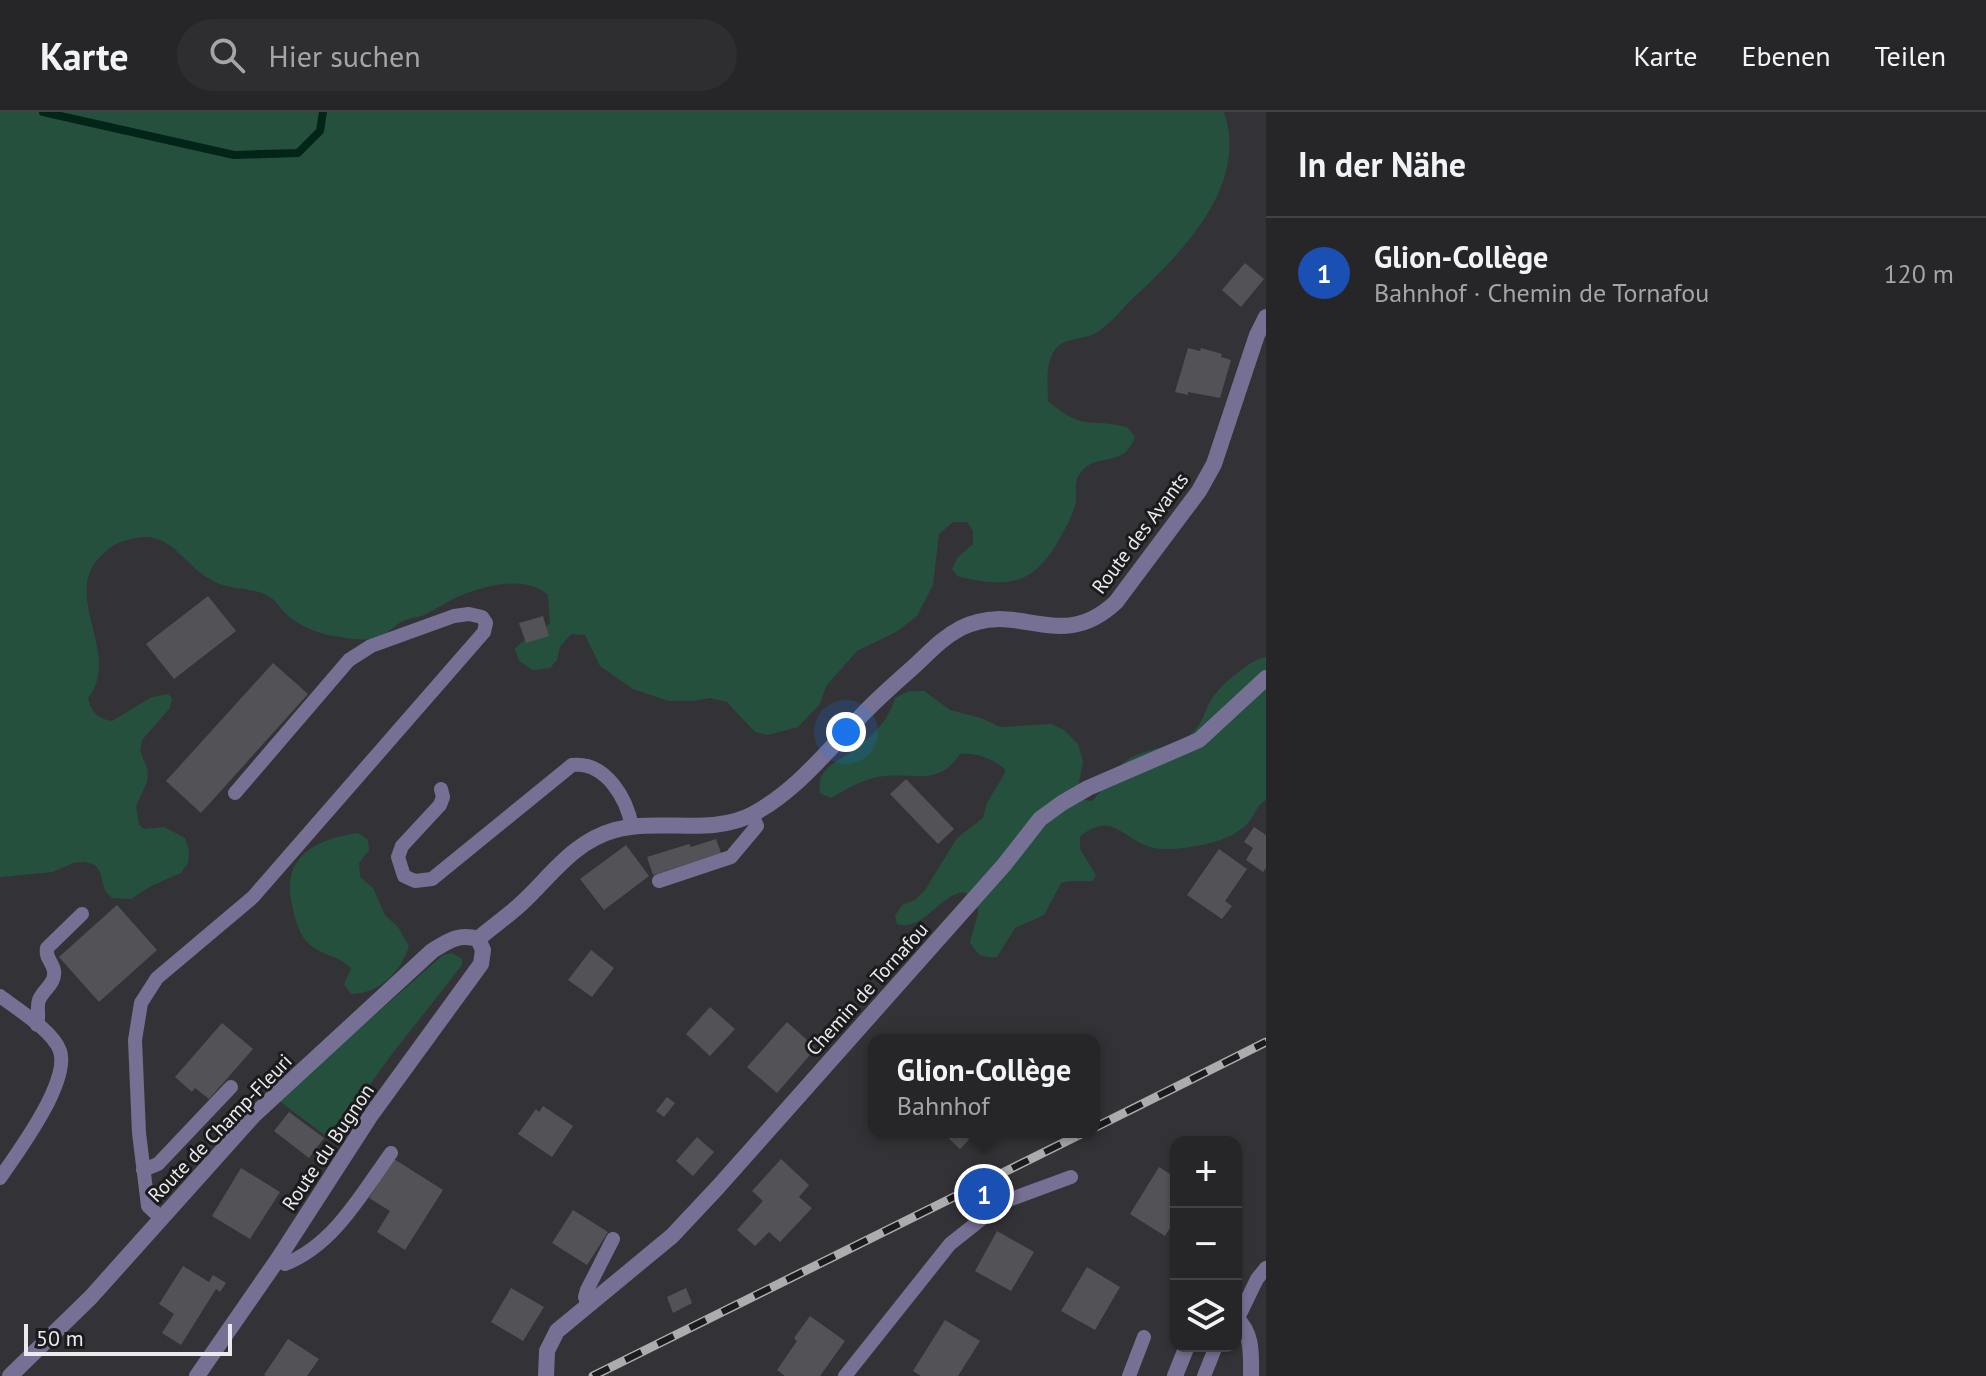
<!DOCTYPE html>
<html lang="de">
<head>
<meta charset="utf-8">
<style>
  body { margin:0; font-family:"PT Sans",sans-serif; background:#2e2e31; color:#f1f3f6 }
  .controls { position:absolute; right:24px; bottom:24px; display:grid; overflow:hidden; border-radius:16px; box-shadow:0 2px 6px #0004 }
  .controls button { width:72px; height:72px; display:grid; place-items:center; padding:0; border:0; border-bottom:2px solid #424346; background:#262629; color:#f1f3f6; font:40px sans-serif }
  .scale { position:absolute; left:24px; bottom:20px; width:208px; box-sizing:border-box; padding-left:8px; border:4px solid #eae9ec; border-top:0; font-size:22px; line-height:28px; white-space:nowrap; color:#eae9ec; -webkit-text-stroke:6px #1b1b1d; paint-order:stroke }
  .you { position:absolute; left:846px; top:620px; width:28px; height:28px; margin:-20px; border:6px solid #fff; border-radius:50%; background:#1a73e8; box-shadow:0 0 0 12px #1a73e833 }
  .badge { display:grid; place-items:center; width:52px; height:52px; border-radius:50%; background:#43d4a0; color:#fff; font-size:26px; font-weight:700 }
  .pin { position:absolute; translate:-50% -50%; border:4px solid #fff; box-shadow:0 2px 8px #0006 }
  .popup { position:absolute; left:868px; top:922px; width:232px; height:104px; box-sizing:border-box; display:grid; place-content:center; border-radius:16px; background:#262629; filter:drop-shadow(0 2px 6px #0005); font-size:26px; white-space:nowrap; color:#a4a5a8 }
  .popup b { font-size:30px; color:#f1f3f6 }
  .popup::after { content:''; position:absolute; left:50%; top:100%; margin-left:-16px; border:16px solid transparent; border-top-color:#262629 }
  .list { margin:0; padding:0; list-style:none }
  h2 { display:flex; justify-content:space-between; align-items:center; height:104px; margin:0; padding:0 32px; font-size:34px }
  h2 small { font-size:26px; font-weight:400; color:#a4a5a8 }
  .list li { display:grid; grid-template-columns:52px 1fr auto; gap:24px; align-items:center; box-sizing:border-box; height:112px; padding:0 32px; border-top:2px solid #424346 }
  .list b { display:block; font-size:30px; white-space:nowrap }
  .list p { margin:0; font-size:26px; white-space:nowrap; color:#a4a5a8 }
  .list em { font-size:26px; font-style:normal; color:#a4a5a8 }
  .icon { flex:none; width:44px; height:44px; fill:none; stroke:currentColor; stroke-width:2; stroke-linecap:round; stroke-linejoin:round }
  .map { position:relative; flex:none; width:1266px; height:1264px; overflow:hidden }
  header { display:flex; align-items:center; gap:48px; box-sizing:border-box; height:112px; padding:0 40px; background:#262629; border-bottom:2px solid #424346 }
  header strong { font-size:38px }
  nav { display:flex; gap:44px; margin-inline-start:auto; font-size:28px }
  .search { width:560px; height:72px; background:#2e2e31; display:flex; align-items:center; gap:20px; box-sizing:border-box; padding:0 28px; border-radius:44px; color:#a4a5a8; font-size:30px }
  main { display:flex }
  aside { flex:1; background:#262629 }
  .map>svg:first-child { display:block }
  .green { fill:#25503e }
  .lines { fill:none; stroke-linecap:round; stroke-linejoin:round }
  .stream { stroke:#012619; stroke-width:8 }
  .building { fill:#535257 }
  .lane { stroke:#767194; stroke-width:14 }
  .street { stroke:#767194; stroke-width:16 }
  .rail-casing { stroke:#acacaf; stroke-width:9 }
  .rail { stroke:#1b1b1d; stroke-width:6; stroke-dasharray:18; stroke-linecap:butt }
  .labels { text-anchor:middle; stroke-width:6; stroke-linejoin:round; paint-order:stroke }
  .street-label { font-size:20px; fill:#eae9ec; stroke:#1b1b1d }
</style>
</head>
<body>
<header>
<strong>Karte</strong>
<div class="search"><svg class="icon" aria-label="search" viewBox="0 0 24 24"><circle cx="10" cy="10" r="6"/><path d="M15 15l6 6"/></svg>Hier suchen</div>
<nav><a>Karte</a><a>Ebenen</a><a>Teilen</a></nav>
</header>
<main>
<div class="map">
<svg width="1266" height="1264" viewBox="0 0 1266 1264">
  <rect width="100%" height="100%" fill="#333337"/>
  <path class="green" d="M0 0H1224C1249 74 1182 141 1132 187 1121 198 1109 213 1096 221 1082 229 1062 224 1053 241 1045 255 1048 274 1048 289 1083 319 1088 306 1127 315L1135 325C1124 357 1096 340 1081 360 1073 369 1077 379 1076 390 1073 402 1067 414 1061 424 1035 473 1009 477 957 464L952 457 957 446 973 432V419L967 410H953L939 422 933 473 917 504 896 520 857 539 826 574 820 592 798 615 767 623 755 620 727 590 710 586 693 589H669L633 577 600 554 585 523 571 522 560 535 557 548 550 556 533 558 519 549 515 537C524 525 539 524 550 511L548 483C526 463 487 473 462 483 448 488 437 497 424 503 416 506 408 506 401 510 394 514 388 521 381 524 368 530 353 527 339 525 319 522 300 515 285 501 279 495 275 487 268 484 252 475 231 478 215 470 177 451 171 408 116 432 111 434 106 439 102 443 59 482 123 542 88 586 91 600 98 607 112 609L152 585 168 582 172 586 170 596 142 628 140 638 148 659 147 670 136 694 139 713 144 717 164 715 185 726 189 738 188 751 181 761 151 774 131 787 112 786 105 779 100 760 95 753 85 750 73 751 53 760 0 765Z
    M1266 545V688C1257 693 1257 698 1251 707 1241 722 1220 729 1202 733 1186 736 1163 740 1147 734 1119 723 1112 700 1080 724V737L1096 763 1093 769C1081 770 1072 768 1061 771L1044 803 1015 816 997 845C982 846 977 843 970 830L978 802V791L964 780C938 783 924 820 897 812L895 804 902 793 915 788 925 778 957 726 983 706 987 691 1006 659C996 647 976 640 960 642 939 674 917 661 885 664 864 666 848 676 831 686L820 681C820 679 819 670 820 668 824 654 842 647 852 639 871 625 889 609 895 586L909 579H924L950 598 981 606 1000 615 1051 612 1064 618 1078 632 1083 650 1078 675 1085 688 1092 689C1106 675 1115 653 1134 644 1154 635 1179 635 1195 618 1204 608 1206 595 1213 585 1222 572 1251 547 1266 545Z
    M358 721 368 728 369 738 359 751 360 765 373 776 385 803 398 815 409 834C401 860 379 882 351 882L344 872 351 857C341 843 320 844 308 831 299 822 296 810 293 797 279 747 313 727 358 721Z
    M452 841 462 847V853L392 942 330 1027 278 988 443 843Z"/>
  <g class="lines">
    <path class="stream" d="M43 0 234 43 298 41 320 19 323 0"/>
  </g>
  <path class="building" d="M1245 151 1264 167 1241 195 1222 178Z
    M1188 236 1200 239 1201 236 1222 242 1221 245 1231 248 1220 286 1188 280V283L1175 280Z
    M208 484 236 519 174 567 146 532Z
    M543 504 549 524 526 531 519 511Z
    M273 551 308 582 201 701 166 669Z
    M906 667 954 717 938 732 890 682Z
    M1254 715 1266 723V756L1263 760 1246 748 1253 736 1244 730Z
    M716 727 721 741 653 763 647 745 689 732 691 735Z
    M626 733 649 764 604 798 580 767Z
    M1219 737 1247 757 1225 789 1232 794 1222 807 1187 783Z
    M117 793 157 838 99 890 59 845Z
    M591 838 614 856 592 885 568 868Z
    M710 895 735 917 710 944 686 922Z
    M787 910 816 936 777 981 747 955Z
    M222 911 253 937 209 987 195 976 192 980 175 965Z
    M667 985 675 991 664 1005 656 999Z
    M543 994 573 1014 552 1045 518 1022 536 997 539 1000Z
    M289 1000 324 1026 309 1046 274 1019Z
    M942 1020H976L960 1037Z
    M697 1025 714 1040 693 1064 676 1049Z
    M394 1047 443 1078 405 1138 377 1120 390 1099 369 1086Z
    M781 1047 809 1073 799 1085 812 1096 780 1130 769 1120 755 1134 737 1118 763 1089 752 1079Z
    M1159 1055 1176 1066V1106L1165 1124 1130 1102Z
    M241 1056 280 1080 250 1127 212 1104Z
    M573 1098 608 1120 587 1153 552 1131Z
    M997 1119 1034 1140 1011 1179 975 1159Z
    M183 1154 209 1170 213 1163 226 1171 220 1180 216 1177 181 1233 162 1221 174 1202 159 1192Z
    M1087 1155 1120 1175 1095 1218 1061 1199Z
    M511 1176 544 1195 523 1229 491 1210Z
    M686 1176 692 1191 673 1201 667 1185Z
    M810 1204 845 1229 820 1264H785L777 1258 797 1229 794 1226Z
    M945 1208 980 1229 958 1264H921L913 1259Z
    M288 1227 319 1247 307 1264H266L264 1263Z"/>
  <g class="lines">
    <path class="lane" d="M441 677 443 685 440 693 402 734 398 745 404 764 415 769 432 767 572 653C606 649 627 687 632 715
      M659 769 731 745 757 714 752 703
      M0 884C17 897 53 919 60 939 70 970 18 1040 0 1066
      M37 913C40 905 36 896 39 888 43 878 56 871 54 859 53 850 45 847 47 836L82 802
      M143 1058 158 1052 231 975
      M161 1106 148 1094 139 1021 135 928 141 891 157 866 253 785 484 520 486 511 482 505 469 502 454 504 371 534 349 548 235 681
      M278 1147 285 1152C334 1133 362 1081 391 1041
      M588 1193 585 1185 587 1178 613 1127
      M1238 1206 1257 1167 1266 1156
      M845 1264 950 1132 1003 1090 1071 1065
      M1129 1264 1144 1225
      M1204 1264 1216 1234"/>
    <path class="street" d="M478 827C493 814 511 802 525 788 553 761 575 729 615 718 659 706 712 724 753 702 797 678 827 639 861 604 876 588 893 573 910 558 927 543 940 527 961 516 1019 487 1060 543 1116 490L1199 379 1214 352 1257 223 1266 205
      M1236 1206C1253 1222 1251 1241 1251 1264
      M10 1264 91 1185 255 1002 432 839C448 829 459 821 478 827
      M197 1264 278 1147 371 1003 481 852 483 838 478 827
      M546 1264 547 1239 557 1219 672 1124 718 1075 1004 753 1040 707 1062 691 1088 676 1199 628 1266 566
      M1175 1264 1187 1234"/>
    <defs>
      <path id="rail" d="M1094 1016 1266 930
        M593 1264 1085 1020"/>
    </defs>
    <use href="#rail" class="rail-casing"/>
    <use href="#rail" class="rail"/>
  </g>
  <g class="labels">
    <g class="street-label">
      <text transform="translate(1140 421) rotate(-53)" y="7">Route des Avants</text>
      <text transform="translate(867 877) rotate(-48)" y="7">Chemin de Tornafou</text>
      <text transform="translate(220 1016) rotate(-46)" y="7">Route de Champ-Fleuri</text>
      <text transform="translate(328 1035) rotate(-56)" y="7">Route du Bugnon</text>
    </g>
  </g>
</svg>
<div class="controls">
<button>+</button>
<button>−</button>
<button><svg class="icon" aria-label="layers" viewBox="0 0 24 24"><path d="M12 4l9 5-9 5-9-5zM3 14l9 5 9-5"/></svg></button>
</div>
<div class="scale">50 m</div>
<div class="you"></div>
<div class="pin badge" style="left:984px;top:1082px;background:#1a4fb4">1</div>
<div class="popup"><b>Glion-Collège</b>Bahnhof</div>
</div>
<aside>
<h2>In der Nähe<small></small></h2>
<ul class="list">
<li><span class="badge" style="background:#1a4fb4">1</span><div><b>Glion-Collège</b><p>Bahnhof · Chemin de Tornafou</p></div><em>120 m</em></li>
</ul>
</aside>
</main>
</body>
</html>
